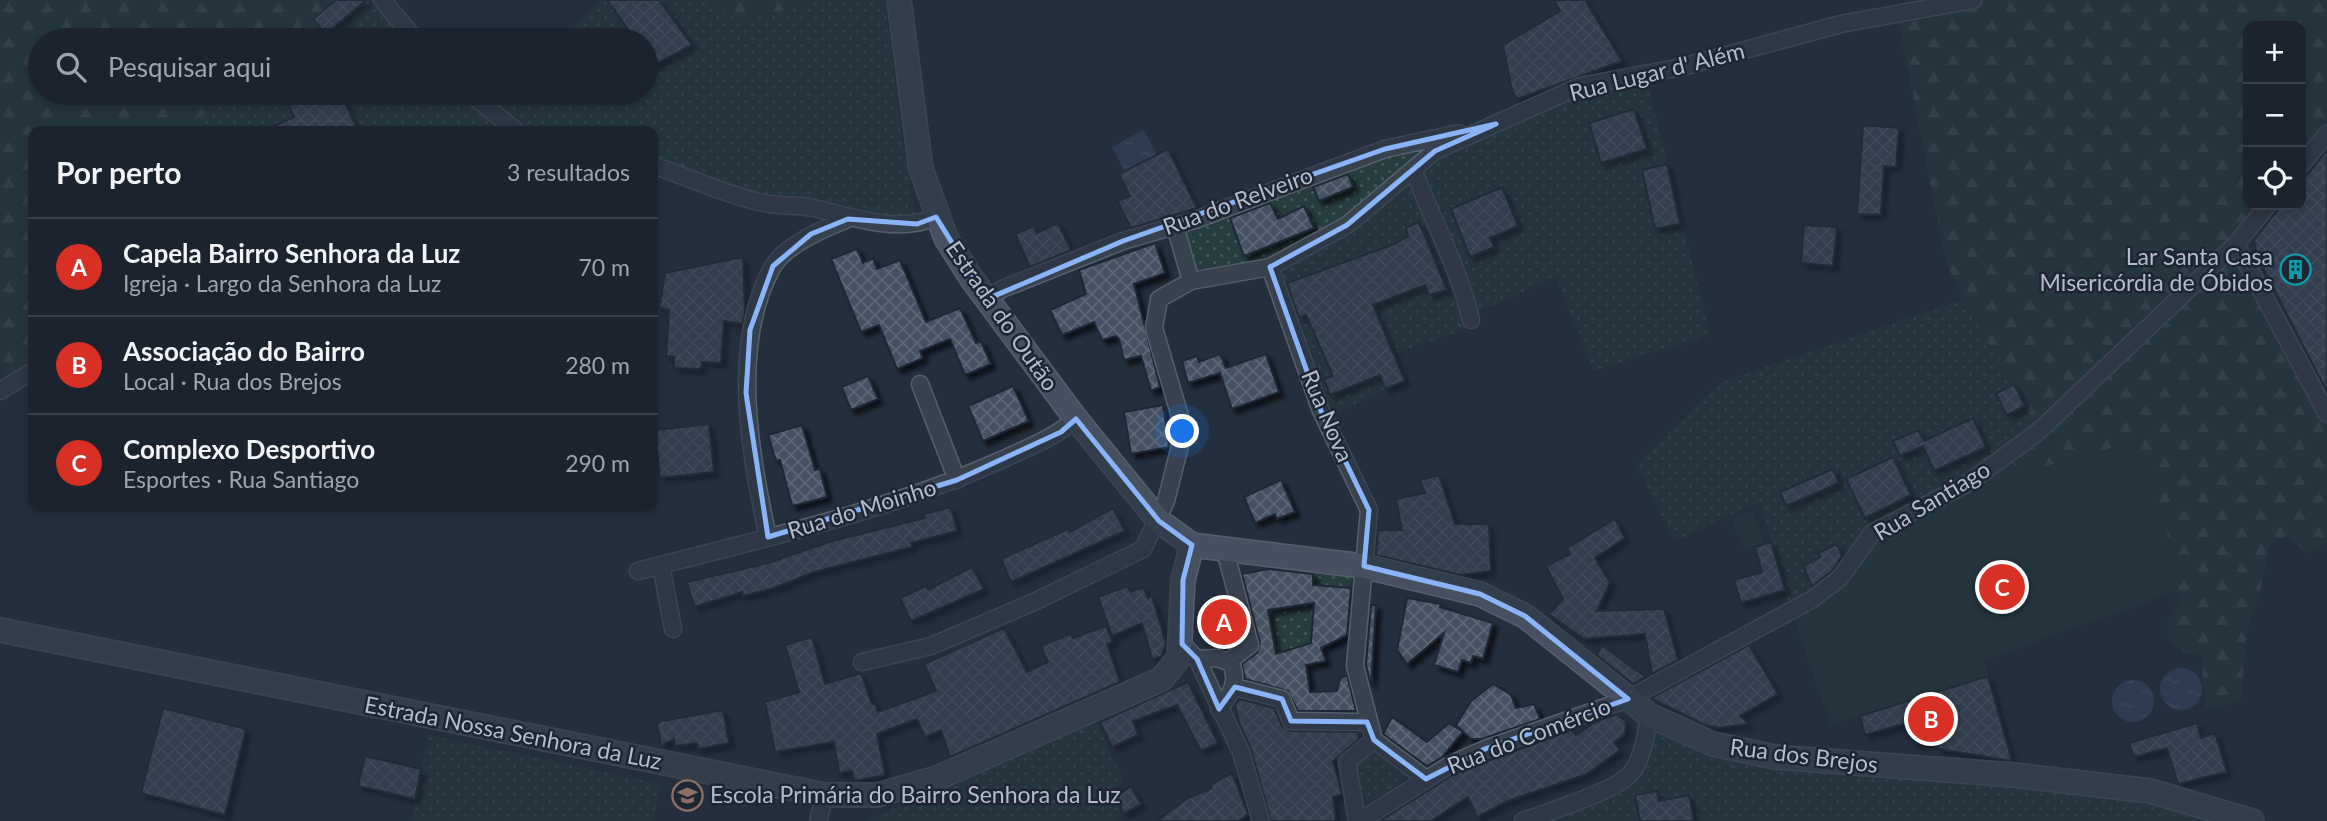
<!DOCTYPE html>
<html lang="pt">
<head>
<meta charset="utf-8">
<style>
  body { margin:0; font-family:Lato,sans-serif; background:#282f3a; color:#f1f3f6 }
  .controls { position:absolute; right:21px; top:21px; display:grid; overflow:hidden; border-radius:14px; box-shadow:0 4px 10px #0003 }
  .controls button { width:63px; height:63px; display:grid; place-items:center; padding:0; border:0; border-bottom:2px solid #39404a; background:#1b232e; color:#f1f3f6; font:35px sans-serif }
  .you { position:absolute; left:1183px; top:432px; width:24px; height:24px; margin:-18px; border:5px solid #fff; border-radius:50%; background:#1a73e8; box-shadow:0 0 0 10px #1a73e833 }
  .badge { display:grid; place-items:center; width:46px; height:46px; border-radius:50%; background:#d93025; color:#fff; font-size:23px; font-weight:700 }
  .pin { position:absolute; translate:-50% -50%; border:4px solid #fff; box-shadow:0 2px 7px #0006 }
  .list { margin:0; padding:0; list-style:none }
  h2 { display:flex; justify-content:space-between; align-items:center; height:91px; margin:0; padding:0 28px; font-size:30px }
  h2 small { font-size:23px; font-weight:400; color:#a0a4aa }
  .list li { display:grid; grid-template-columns:46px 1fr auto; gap:21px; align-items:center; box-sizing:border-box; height:98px; padding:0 28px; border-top:2px solid #39404a }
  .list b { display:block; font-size:26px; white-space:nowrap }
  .list p { margin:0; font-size:23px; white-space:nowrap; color:#a0a4aa }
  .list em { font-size:23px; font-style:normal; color:#a0a4aa }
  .icon { flex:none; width:38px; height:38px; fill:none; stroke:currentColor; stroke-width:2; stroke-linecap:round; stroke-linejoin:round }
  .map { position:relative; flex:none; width:2327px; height:821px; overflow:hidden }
  .search { position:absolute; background:#1b232e; box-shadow:0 4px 10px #0003; left:28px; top:28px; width:630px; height:77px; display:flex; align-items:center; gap:18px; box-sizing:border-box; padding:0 24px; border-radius:38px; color:#a0a4aa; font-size:26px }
  .panel { position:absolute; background:#1b232e; box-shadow:0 4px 10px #0003; left:28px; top:126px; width:630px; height:385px; border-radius:14px }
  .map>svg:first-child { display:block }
  .grass { fill:url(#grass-dots) }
  .forest { fill:url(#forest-firs) }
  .pitch { fill:#263c3f }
  .water { fill:url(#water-ripples) }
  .building { fill:url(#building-cross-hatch); stroke:#1f2835; stroke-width:2; fill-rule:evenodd; filter:url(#shadow) }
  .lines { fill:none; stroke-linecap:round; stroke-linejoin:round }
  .street-casing { stroke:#565f6c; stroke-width:19 }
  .secondary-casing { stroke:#565f6c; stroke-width:26 }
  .street { stroke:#38414e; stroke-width:16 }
  .secondary { stroke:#465061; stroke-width:23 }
  .marked { fill:none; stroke:#8ab4f8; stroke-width:5; stroke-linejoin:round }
  .labels { text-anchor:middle; stroke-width:5; stroke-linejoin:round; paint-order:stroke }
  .street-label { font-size:23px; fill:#b4bcc9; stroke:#1d2633 }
  .poi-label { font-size:23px; fill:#b4bcc9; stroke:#1d2633; text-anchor:end }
</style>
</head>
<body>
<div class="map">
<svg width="2327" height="821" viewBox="0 0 2327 821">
  <defs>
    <pattern id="grass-dots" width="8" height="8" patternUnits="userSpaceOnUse" patternTransform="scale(1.75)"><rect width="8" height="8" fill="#263c3f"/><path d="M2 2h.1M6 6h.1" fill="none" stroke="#435659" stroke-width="1.8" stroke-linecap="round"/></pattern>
    <pattern id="forest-firs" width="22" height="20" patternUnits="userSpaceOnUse" patternTransform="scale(1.75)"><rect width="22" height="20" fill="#263c3f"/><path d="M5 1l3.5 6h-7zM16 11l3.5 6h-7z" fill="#435659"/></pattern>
    <pattern id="water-ripples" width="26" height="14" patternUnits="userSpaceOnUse" patternTransform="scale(1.75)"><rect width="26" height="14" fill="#394c67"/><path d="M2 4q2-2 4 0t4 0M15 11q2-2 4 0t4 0" fill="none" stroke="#53647b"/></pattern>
    <pattern id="building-cross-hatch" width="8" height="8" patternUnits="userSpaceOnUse" patternTransform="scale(1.75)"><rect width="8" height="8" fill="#455162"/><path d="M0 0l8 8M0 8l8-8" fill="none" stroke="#5d6877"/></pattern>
    <filter id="shadow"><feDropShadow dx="5" dy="5" stdDeviation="2" flood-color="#0009"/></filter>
  </defs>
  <rect width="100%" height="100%" fill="#242f3e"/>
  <path class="grass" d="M336 0H382L416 40H287Z
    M601 0H711L739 21 823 0H885L900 126 916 220 757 202 653 165V131H145V123L190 128 228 93H470L487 109 504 93H646V40H559Z
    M1645 74 1710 335 1594 371 1556 277 1480 311 1461 331 1395 353 1405 381 1325 419 1270 267 1191 281 1175 226 1235 202 1461 132 1580 86Z
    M1963 299 2039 431 1840 578 1789 604 1760 502 1675 541 1636 465 1720 383Z
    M1352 565 1351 588 1334 587 1310 652 1298 658 1297 647 1277 654 1264 593 1313 602 1312 568Z
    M1095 718 1123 781 1113 789 1121 814 1115 821H865Z
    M1655 732 2149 797 2238 821H1523L1576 802 1646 756Z
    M428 735 661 784 653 821H411Z
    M1379 750 1407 774 1402 782 1370 802 1363 796 1354 766Z"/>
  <path class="forest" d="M0 0H336L287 40H40V93H228L190 128 145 123V131H33V371L8 386 0 365Z
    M711 0H823L739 21Z
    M1973 0H2327V134L2301 165V26H2248V205H2268L2236 244 2327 415V543L2307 554 2287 536 2269 544 2258 601 2247 628 2241 701 2206 708 2201 655 2183 652 2168 637 2167 621 2181 599 2174 582 2066 461 2021 473 2006 456 2039 431 1963 299 1946 262 1897 14Z"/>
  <path class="pitch" d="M2139 440 2163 513 2178 591 1984 660 1988 676 1831 725 1789 604 1811 600 1872 533 2006 456 2021 473Z
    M1752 511 1764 543 1744 551 1732 519Z"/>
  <path class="water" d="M1144 130 1157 155 1125 172 1112 147Z
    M2160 689a21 21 0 1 1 42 0a21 21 0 1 1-42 0Z
    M2112 701a21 21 0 1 1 42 0a21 21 0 1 1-42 0Z"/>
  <path class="building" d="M336 0H366L326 34 313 19Z
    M607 0H659L692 45 654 65 646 54V40H636Z
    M1554 0H1585L1622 61 1517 99 1512 91 1503 45 1560 11Z
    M310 93H341L356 127 346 131H263L294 117 288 103Z
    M1634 109 1647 149 1601 163 1589 123Z
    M1863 125 1899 128 1896 167 1884 166 1881 215 1857 214Z
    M1168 149 1197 208 1131 228 1117 201 1130 196 1119 174Z
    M2327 150V392L2257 256 2254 240 2282 205H2301V182Z
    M1667 164 1680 224 1655 229 1642 170Z
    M1348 174 1353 187 1319 201 1313 187Z
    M1502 187 1518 226 1490 238 1494 247 1470 257 1451 209Z
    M1270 203 1278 219 1304 206 1314 228 1244 256 1230 218Z
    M1419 222 1447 290 1429 295 1425 285 1373 305 1405 381 1385 389 1380 375 1330 395 1324 379 1333 376 1306 315 1299 318 1287 283 1392 245 1408 236 1406 228Z
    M1058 223 1071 250 1030 267 1015 234 1034 226 1037 233Z
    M1804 225 1837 227 1833 266 1801 263Z
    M1155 243 1165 273 1134 284 1160 387 1151 391 1141 356 1124 360 1119 339 1116 336 1102 340 1094 322 1062 335 1050 310 1086 294 1079 270Z
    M857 249 863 263 873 258 877 269 900 260 926 322 960 308 976 343 981 341 991 364 965 375 950 339 920 351 923 358 897 369 879 325 861 332 831 259Z
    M743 257 745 313 742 324 724 321 721 363 702 362 701 369 674 368V357L666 356 669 310 659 308 665 273Z
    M1220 354 1226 368 1266 354 1279 392 1232 409 1220 373 1188 383 1182 361 1197 356 1199 362Z
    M868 376 878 399 851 410 842 387Z
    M2014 384 2025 406 2007 415 1996 394Z
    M1013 386 1029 421 983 441 968 406Z
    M1163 405 1169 447 1131 454 1124 412Z
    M1973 418 1986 447 1934 471 1923 446 1900 456 1893 441 1918 430 1924 441Z
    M709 424 714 472 660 478 655 430Z
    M802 425 815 470 820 469 827 497 792 506 780 460 776 461 768 435Z
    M1893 457 1911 495 1865 518 1846 479Z
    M1833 469 1839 483 1786 506 1780 492Z
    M1439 475 1455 524H1489L1491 571 1461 575 1376 555 1378 530H1402L1396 499 1425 493 1420 480Z
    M1281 480 1295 512 1277 519 1275 514 1255 523 1244 497Z
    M951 507 957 531 911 543 912 547 814 572 774 588 743 596 742 592 694 607 687 582 768 563 832 541 925 518 924 514Z
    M1113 508 1125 531 1011 582 1001 559 1068 529 1070 532Z
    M1615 519 1625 538 1595 558 1610 582 1597 611 1664 609 1678 660 1652 674 1645 634 1584 639 1549 614 1563 599 1546 566 1570 554 1567 548Z
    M1771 542 1785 590 1741 603 1734 580 1762 572 1755 547Z
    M1837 544 1842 556 1832 571 1812 586 1803 566 1820 557 1818 553Z
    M972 567 984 589 911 621 900 598 926 586 928 590Z
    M1269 569 1313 574V585L1351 588 1347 635 1321 648 1326 661 1306 665 1310 692 1337 691 1340 678 1347 675 1356 711H1298L1288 691 1245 679 1242 664 1257 653 1260 643 1242 574ZM1314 603 1311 643 1276 654 1268 610Z
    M1128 586 1130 592 1143 587 1148 598 1152 596 1166 643 1162 656 1152 659 1142 623 1112 636 1098 597Z
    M1226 596 1238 641 1226 650 1217 648 1204 603Z
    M1407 598 1441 604 1440 607 1493 623 1483 659 1473 656 1471 663 1462 660 1458 672 1434 665 1444 633 1407 664 1397 650Z
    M1371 605H1376L1371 685 1366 665Z
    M1106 626 1113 642 1107 644 1120 682 950 757 941 730 925 737 917 719 877 734 885 775 854 781 852 771 839 773 834 742 775 752 765 702 799 692 785 645 812 637 825 684 861 673 872 704H875L878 712 936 691 924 664 1004 628 1027 672 1048 662 1041 646 1070 634 1073 638Z
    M1602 645 1633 668 1646 677 1633 684 1597 655Z
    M1749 645 1778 694 1740 716 1749 724 1718 728 1705 725 1651 698Z
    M1988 676 2012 761 1938 749 1934 738 1916 744 1910 722 1865 735 1860 716Z
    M1188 682 1218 743 1201 751 1177 705 1133 721 1138 735 1112 747 1100 722Z
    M1493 684 1511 695 1516 708 1534 704 1540 719 1482 739H1471L1456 725 1471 701Z
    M1239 699 1274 708 1282 726 1290 731 1358 732 1359 739 1333 761 1342 794 1333 797 1336 821H1271L1251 749 1240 725 1235 705Z
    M163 708 246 729 225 815 141 793Z
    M723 710 729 743 698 749 697 743 675 746 674 739 661 746 657 722Z
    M1617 714 1626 722 1625 734 1614 743 1620 750 1587 774 1508 801 1477 817 1468 797 1431 821H1380L1456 773 1571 730 1576 735 1595 722Z
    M1392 717 1427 742 1449 723 1463 732 1442 757 1427 766 1383 734Z
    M2197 723 2201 738 2215 733 2227 772 2178 784 2167 748 2134 757 2129 743Z
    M365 756 421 769 415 799 358 786Z
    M1232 773 1248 814 1238 821H1157L1188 798 1212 788 1210 785Z
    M1131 786 1141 804 1123 814 1117 797Z
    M1657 791 1659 801 1689 795 1694 821H1640L1635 795Z"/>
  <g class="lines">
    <defs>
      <path id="street" d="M382 0 416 40
        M470 93 516 131
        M653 165C687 177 720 192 755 201 774 207 795 204 814 208 853 217 897 234 936 217
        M2301 165 2327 134
        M1413 169C1432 219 1459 268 1471 320
        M1175 226 1191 281
        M2236 244 2327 414
        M1270 267 1321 411 1369 510 1355 666 1374 740
        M987 299 1002 289 1123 241 1195 220 1385 149 1459 133
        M920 384 957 480
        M0 391 33 371
        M768 537C750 456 730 345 772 268 784 245 825 228 848 219
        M1225 550 1250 645 1228 662
        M661 565 673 629
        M638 571C760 539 886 512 1001 460 1027 448 1054 438 1076 419
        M1182 644 1197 659 1241 752 1261 821
        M1197 659 1217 658 1231 663C1239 683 1231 693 1219 709
        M862 662 931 646 1036 601 1143 549 1166 501 1184 430 1154 328 1159 299 1191 281 1270 267 1347 225 1435 151 1580 86 1682 67 1841 24 1973 0
        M1235 687 1282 699 1291 721 1367 722
        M818 821 825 795
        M1357 821 1347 762 1374 740 1426 779
        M1360 821 1451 764 1485 749 1628 699 1811 600 1840 578 1872 533 1970 482 2039 431 2236 244 2268 205
        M1523 821C1546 813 1612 792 1628 776 1643 762 1646 734 1649 715"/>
      <path id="secondary" d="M899 0 921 169 946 238 972 279 1076 419 1159 521 1192 545 1363 566 1480 594 1525 616 1649 715 1713 744 1775 757 2014 775 2150 791 2252 821
        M0 630 825 795H878L937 778 1162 679 1179 657 1183 580 1192 545"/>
    </defs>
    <use href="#street" class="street-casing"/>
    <use href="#secondary" class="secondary-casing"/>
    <use href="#street" class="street"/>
    <use href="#secondary" class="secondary"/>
  </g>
  <path d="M0 0H2327V821H0ZM1496 124 1435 151 1347 225 1270 267 1321 411 1369 510 1364 566 1480 594 1525 616 1628 699 1485 749 1426 779 1374 740 1367 722 1291 721 1282 699 1235 687 1219 709 1197 659 1182 644 1183 580 1192 545 1159 521 1076 419 1061 432 957 480 768 537 746 393 750 330 773 266 811 234 848 219 917 224 936 217 987 299 1123 241 1385 149Z" fill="#242f3e" fill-opacity=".55" fill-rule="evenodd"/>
  <path class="marked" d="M1496 124 1435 151 1347 225 1270 267 1321 411 1369 510 1364 566 1480 594 1525 616 1628 699 1485 749 1426 779 1374 740 1367 722 1291 721 1282 699 1235 687 1219 709 1197 659 1182 644 1183 580 1192 545 1159 521 1076 419 1061 432 957 480 768 537 746 393 750 330 773 266 811 234 848 219 917 224 936 217 987 299 1123 241 1385 149Z"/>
  <defs>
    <symbol id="building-ring" viewBox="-11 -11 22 22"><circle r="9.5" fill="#1d2633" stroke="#0f9aa8" stroke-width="1.5"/><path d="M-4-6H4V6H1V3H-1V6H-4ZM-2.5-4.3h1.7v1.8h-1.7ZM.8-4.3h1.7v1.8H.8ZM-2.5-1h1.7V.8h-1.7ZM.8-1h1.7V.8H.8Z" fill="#0f9aa8"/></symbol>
    <symbol id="school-ring" viewBox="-11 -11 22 22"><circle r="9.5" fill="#1d2633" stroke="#8d6e63" stroke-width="1.5"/><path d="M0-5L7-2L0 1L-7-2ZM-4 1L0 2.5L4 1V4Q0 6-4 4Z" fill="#8d6e63"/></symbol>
  </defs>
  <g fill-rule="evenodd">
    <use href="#building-ring" x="2278" y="252" width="35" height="35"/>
    <use href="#school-ring" x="670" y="778" width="35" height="35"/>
  </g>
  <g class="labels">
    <g class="street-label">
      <text transform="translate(1657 72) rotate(-14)" y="8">Rua Lugar d' Além</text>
      <text transform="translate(1238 201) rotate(-20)" y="8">Rua do Relveiro</text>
      <text transform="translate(1002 316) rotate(55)" y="8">Estrada do Outão</text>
      <text transform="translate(1327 416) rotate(67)" y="8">Rua Nova</text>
      <text transform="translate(1932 501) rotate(-31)" y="8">Rua Santiago</text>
      <text transform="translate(862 509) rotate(-17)" y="8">Rua do Moinho</text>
      <text transform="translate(513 733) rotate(11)" y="8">Estrada Nossa Senhora da Luz</text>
      <text transform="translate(1529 736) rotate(-21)" y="8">Rua do Comércio</text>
      <text transform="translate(1804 756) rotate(7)" y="8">Rua dos Brejos</text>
    </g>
    <g class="poi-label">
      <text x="2273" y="265">Lar Santa Casa<tspan x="2273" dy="26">Misericórdia de Óbidos</tspan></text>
      <text x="710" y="803" text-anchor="start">Escola Primária do Bairro Senhora da Luz</text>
    </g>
  </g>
</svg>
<div class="controls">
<button>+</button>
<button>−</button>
<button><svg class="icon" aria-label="locate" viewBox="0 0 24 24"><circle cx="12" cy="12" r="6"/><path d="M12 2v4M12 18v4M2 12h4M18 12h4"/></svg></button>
</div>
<div class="you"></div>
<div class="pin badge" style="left:1224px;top:622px">A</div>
<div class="pin badge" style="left:1931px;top:719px">B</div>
<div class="pin badge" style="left:2002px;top:587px">C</div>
<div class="search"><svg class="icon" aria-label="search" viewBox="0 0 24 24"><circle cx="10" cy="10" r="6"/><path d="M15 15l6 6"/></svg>Pesquisar aqui</div>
<section class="panel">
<h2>Por perto<small>3 resultados</small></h2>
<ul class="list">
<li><span class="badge">A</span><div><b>Capela Bairro Senhora da Luz</b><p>Igreja · Largo da Senhora da Luz</p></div><em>70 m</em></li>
<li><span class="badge">B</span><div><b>Associação do Bairro</b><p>Local · Rua dos Brejos</p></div><em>280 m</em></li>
<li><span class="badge">C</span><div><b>Complexo Desportivo</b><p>Esportes · Rua Santiago</p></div><em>290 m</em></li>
</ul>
</section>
</div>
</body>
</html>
